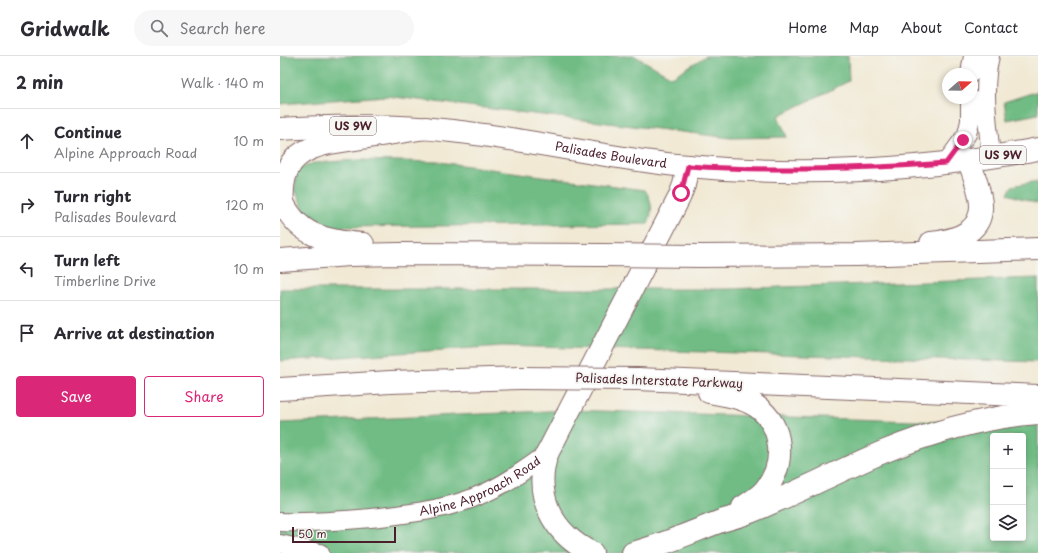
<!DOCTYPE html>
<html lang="en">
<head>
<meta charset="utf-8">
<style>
  body { margin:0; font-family:"Playpen Sans",sans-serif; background:#f7f7f7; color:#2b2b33 }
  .controls { position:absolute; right:12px; bottom:12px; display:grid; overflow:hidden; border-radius:4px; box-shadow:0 2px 6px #0003 }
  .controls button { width:36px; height:36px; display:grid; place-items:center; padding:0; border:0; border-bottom:1px solid #e1e1e2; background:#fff; color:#2b2b33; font:20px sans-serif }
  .compass { position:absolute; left:662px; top:12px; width:36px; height:36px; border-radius:50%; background:#fff; box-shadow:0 2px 6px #0003; rotate:70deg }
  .scale { position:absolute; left:12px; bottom:10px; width:104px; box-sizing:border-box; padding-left:4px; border:2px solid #4a1f2b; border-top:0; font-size:11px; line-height:14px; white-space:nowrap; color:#4a1f2b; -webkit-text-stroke:3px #f6f6f2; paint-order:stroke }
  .stop { position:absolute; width:12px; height:12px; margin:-9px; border:3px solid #db2777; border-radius:50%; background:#fff }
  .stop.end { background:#db2777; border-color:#fff; box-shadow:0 1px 4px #0008 }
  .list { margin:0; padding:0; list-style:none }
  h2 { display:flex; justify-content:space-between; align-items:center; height:52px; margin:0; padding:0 16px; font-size:17px }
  h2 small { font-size:13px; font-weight:400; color:#7c7c81 }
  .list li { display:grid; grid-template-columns:26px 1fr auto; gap:12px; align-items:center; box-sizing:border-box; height:64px; padding:0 16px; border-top:1px solid #e1e1e2 }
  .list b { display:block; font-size:15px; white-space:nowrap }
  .list p { margin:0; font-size:13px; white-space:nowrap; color:#7c7c81 }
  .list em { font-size:13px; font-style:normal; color:#7c7c81 }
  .actions { display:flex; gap:8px; padding:12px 16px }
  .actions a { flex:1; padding:9px 0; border:1px solid #db2777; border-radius:4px; text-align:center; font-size:14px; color:#db2777 }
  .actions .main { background:#db2777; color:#fff }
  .icon { flex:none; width:22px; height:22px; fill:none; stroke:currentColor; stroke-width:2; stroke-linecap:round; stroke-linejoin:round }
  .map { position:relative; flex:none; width:758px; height:497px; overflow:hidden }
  header { display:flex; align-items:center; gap:24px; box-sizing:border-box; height:56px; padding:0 20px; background:#fff; border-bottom:1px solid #e1e1e2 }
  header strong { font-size:19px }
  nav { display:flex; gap:22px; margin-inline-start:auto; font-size:14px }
  .search { width:280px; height:36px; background:#f7f7f7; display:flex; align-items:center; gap:10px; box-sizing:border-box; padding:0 14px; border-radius:22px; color:#7c7c81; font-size:15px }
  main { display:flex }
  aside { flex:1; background:#fff }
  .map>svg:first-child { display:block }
  .forest { fill:#70bc84; stroke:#5d6e58; fill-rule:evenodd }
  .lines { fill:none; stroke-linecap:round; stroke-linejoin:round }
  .minor-casing { stroke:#846666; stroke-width:20 }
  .major-casing { stroke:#846666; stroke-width:24 }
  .highway-casing { stroke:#846666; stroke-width:24 }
  .minor { stroke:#fff; stroke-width:18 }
  .major { stroke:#fff; stroke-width:22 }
  .highway { stroke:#fff; stroke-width:22 }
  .highway-bridge-casing { stroke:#846666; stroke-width:24; stroke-linecap:butt }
  .highway-bridge { stroke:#fff; stroke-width:22 }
  .route { stroke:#db2777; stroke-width:5 }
  .labels { text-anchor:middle; stroke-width:4; stroke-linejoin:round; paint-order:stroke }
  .shield { fill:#f6f6f2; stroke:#7e6067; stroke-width:1 }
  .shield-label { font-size:11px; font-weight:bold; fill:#4a1f2b }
  .street-label { font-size:12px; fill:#4a1f2b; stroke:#f6f6f2 }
</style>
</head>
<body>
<header>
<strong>Gridwalk</strong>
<div class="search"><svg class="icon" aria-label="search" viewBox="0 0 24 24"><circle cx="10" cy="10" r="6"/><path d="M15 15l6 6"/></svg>Search here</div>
<nav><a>Home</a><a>Map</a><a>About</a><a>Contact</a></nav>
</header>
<main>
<aside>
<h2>2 min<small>Walk · 140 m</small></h2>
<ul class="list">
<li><svg class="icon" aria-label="ahead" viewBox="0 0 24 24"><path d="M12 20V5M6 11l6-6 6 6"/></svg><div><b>Continue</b><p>Alpine Approach Road</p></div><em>10 m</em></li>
<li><svg class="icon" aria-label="right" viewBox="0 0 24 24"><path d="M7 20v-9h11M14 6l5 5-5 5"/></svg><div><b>Turn right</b><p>Palisades Boulevard</p></div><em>120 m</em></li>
<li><svg class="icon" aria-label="left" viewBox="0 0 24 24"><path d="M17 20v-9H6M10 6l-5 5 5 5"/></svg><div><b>Turn left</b><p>Timberline Drive</p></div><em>10 m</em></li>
<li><svg class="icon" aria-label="arrive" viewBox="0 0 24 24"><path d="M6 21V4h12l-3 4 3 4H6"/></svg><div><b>Arrive at destination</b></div></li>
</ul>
<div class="actions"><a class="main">Save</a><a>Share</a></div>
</aside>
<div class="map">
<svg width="758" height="497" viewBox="0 0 758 497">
  <rect width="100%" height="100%" fill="#f6f6f2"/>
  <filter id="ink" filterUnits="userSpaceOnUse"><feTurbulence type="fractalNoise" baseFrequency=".025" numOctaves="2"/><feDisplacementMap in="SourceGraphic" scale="8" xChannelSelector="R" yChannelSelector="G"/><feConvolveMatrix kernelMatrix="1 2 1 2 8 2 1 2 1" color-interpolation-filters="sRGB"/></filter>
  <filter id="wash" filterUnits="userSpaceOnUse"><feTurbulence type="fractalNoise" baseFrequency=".012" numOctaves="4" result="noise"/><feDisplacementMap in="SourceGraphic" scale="16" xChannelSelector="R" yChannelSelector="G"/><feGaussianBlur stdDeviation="0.9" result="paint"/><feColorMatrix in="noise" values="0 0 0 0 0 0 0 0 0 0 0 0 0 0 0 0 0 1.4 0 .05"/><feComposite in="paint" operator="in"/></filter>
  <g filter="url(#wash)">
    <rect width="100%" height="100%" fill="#f1e9d4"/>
    <path class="forest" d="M0 0H355L392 21 426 0H568L569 25 498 60 507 81 451 82 106 40 0 48Z
      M758 35V58L727 64 724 46Z
      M78 104 159 106 365 134C373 147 373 154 368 168L52 171 24 155 15 133 17 114 33 107Z
      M758 125V148L728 138 732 130Z
      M758 222V306L223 290 0 305V233H447Z
      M290 354 758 369V497H0V367ZM713 380H743V482H713Z"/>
  </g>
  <g filter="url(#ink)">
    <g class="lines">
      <defs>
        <g id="minor">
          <path d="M710 0C702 33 708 68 711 101"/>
          <path d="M690 18 693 0"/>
          <path d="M666 107 687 78 690 65V42"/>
          <path id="s1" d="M0 466C36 467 73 464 109 460 140 456 171 452 200 439 225 429 246 413 267 398"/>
          <path d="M0 488 40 497"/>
        </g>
        <g id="major">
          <path id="s2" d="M0 73C57 70 115 68 172 75 247 83 321 101 396 109 515 121 640 115 758 93"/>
          <path d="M267 398 399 142 404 129 408 110"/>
        </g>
        <path id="highway" d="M0 140C16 180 44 185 83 188
          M3 148C0 111 14 94 50 87L146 72
          M651 187C678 184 707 175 700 141 698 129 693 117 689 105
          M421 200 576 199 758 193
          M0 204 69 199 119 198 321 199
          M357 323 758 340
          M0 333 110 326 240 322
          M429 336C445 339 462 341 476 350 504 369 506 408 485 434 479 441 471 446 463 451
          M267 398C253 440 273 478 312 497
          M353 497C383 489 412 476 441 465 451 462 461 460 470 456 515 438 558 415 603 396 652 376 705 361 758 357"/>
      </defs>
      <use href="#minor" class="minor-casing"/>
      <use href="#major" class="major-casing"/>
      <use href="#highway" class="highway-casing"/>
      <use href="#minor" class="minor"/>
      <use href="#major" class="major"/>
      <use href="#highway" class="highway"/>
      <defs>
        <path id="highway-bridge" d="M321 199 421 200
          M240 322 357 323"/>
      </defs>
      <use href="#highway-bridge" class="highway-bridge-casing"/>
      <use href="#highway-bridge" class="highway-bridge"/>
    </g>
  </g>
  <g class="lines" filter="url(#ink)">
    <path class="route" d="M401 137 408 110C495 116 579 113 666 107L683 84"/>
  </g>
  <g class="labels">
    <g class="shield">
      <rect x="50" y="61" width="46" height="18" rx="3"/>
      <rect x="700" y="90" width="46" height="18" rx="3"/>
    </g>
    <g class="shield-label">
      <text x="73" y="74">US 9W</text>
      <text x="723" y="103">US 9W</text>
    </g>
    <g class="street-label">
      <text dy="4" stroke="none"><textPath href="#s2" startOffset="333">Palisades Boulevard</textPath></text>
      <text transform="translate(379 325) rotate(2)" y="4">Palisades Interstate Parkway</text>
      <text dy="4" stroke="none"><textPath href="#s1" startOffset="206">Alpine Approach Road</textPath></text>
    </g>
  </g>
</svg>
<div class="controls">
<button>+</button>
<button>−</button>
<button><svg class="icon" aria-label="layers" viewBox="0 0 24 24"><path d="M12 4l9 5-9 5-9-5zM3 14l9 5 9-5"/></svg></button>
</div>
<svg class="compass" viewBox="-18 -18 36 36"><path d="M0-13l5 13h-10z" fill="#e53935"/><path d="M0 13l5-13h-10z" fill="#7c7c81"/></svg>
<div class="scale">50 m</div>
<div class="stop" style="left:401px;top:137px"></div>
<div class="stop end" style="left:683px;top:84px"></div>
</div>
</main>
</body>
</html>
